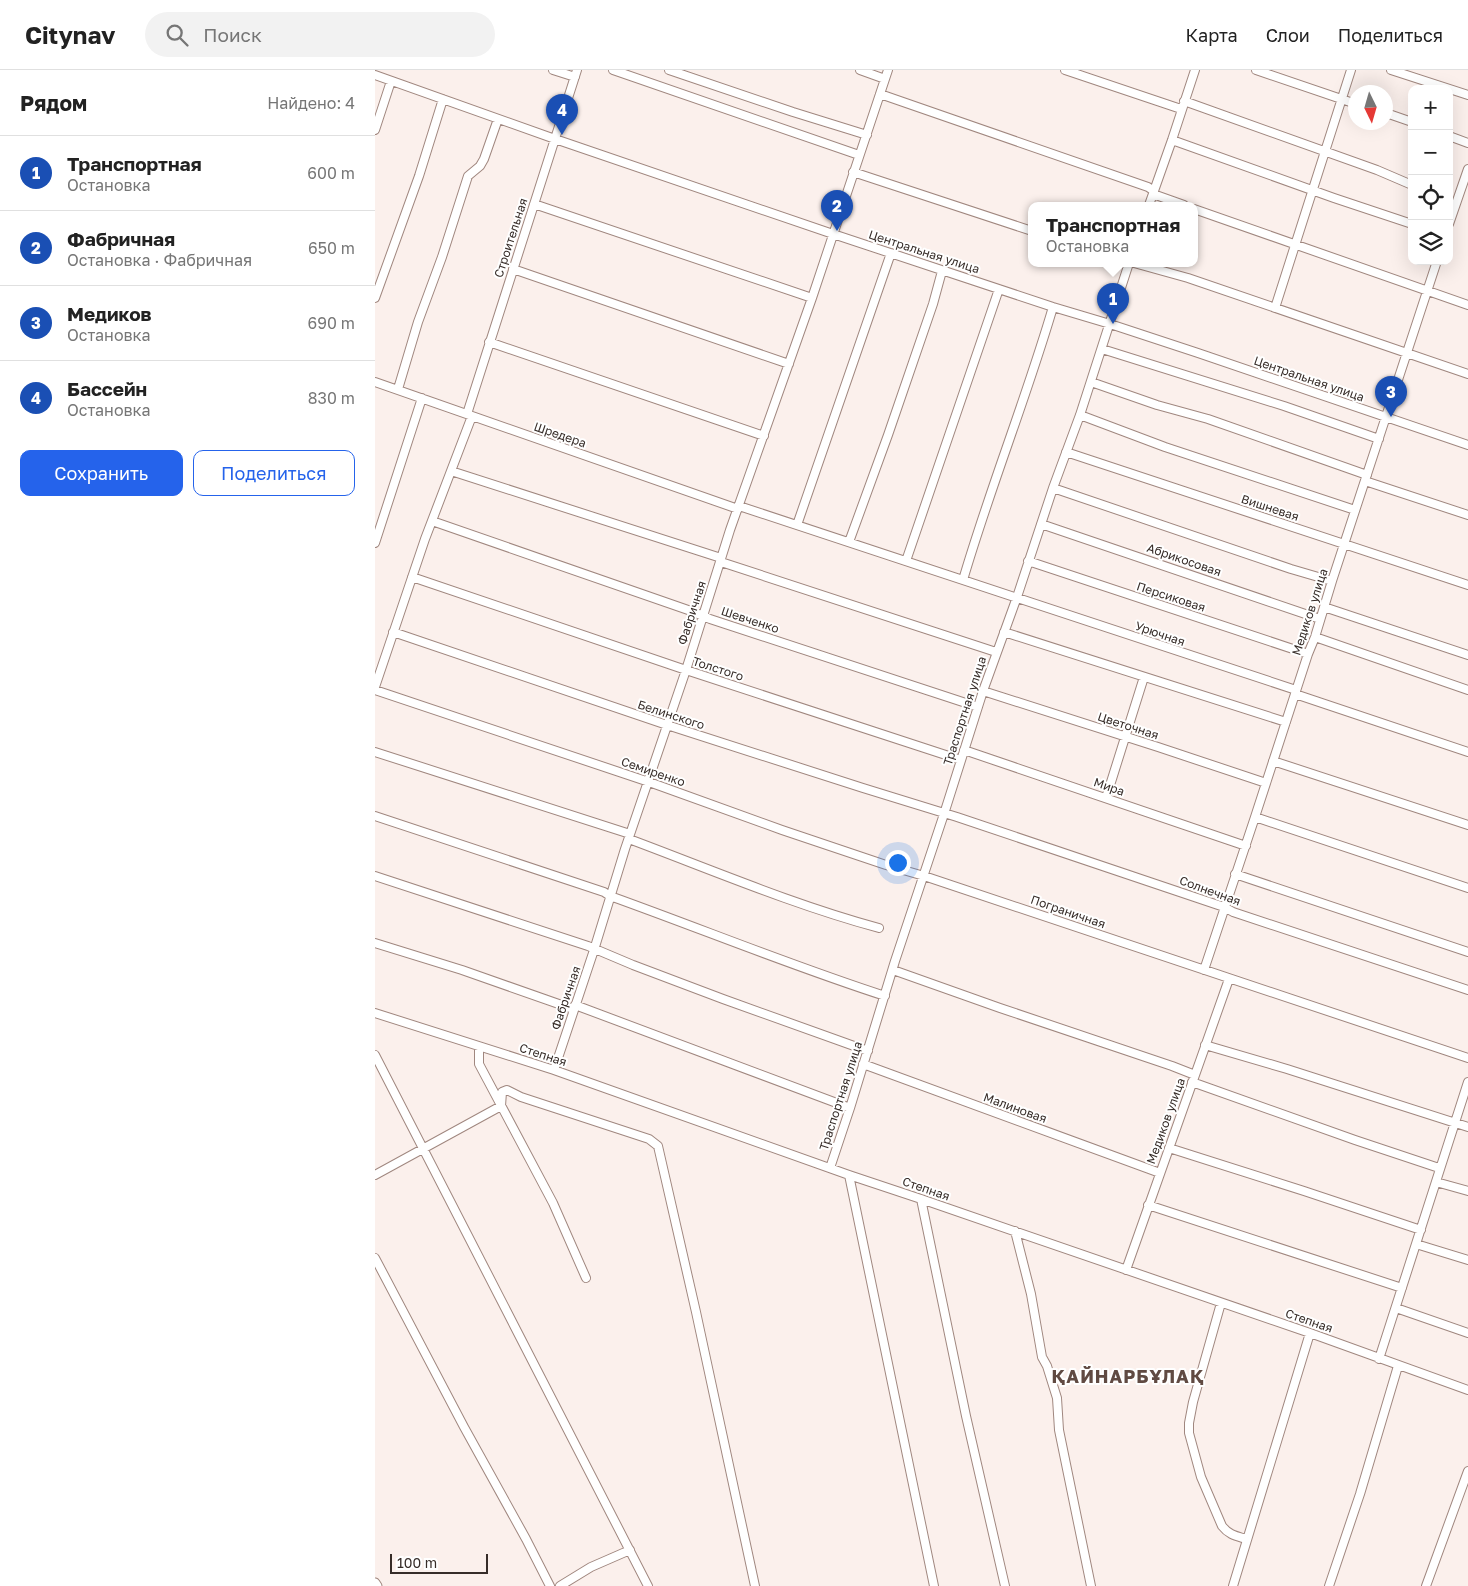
<!DOCTYPE html>
<html lang="ru">
<head>
<meta charset="utf-8">
<style>
  body { margin:0; font-family:"Golos Text",sans-serif; background:#f2f2f2; color:#222 }
  .controls { position:absolute; right:15px; top:15px; display:grid; overflow:hidden; border-radius:10px; box-shadow:0 5px 20px #0002 }
  .controls button { width:45px; height:45px; display:grid; place-items:center; padding:0; border:0; border-bottom:1px solid #e0e0e0; background:#fff; color:#222; font:25px sans-serif }
  .compass { position:absolute; left:973px; top:15px; width:45px; height:45px; border-radius:50%; background:#fff; box-shadow:0 5px 20px #0002; rotate:175deg }
  .scale { position:absolute; left:15px; bottom:12px; width:98px; box-sizing:border-box; padding-left:5px; border:2px solid #362c28; border-top:0; font-size:14px; line-height:18px; white-space:nowrap; color:#362c28; -webkit-text-stroke:4px #fff; paint-order:stroke }
  .you { position:absolute; left:522px; top:792px; width:18px; height:18px; margin:-12px; border:4px solid #fff; border-radius:50%; background:#1a73e8; box-shadow:0 0 0 8px #1a73e833 }
  .badge { display:grid; place-items:center; width:32px; height:32px; border-radius:50%; background:#2563eb; color:#fff; font-size:16px; font-weight:700 }
  .pin { position:absolute; translate:-50% -41px; filter:drop-shadow(0 1px 2px #0008) }
  .pin::after { content:''; position:absolute; top:26px; width:18px; height:15px; background:inherit; clip-path:polygon(0 0,100% 0,50% 100%) }
  .popup { position:absolute; left:653px; top:132px; width:170px; height:65px; box-sizing:border-box; display:grid; place-content:center; border-radius:10px; background:#fff; filter:drop-shadow(0 1px 4px #0005); font-size:16px; white-space:nowrap; color:#767676 }
  .popup b { font-size:19px; color:#222 }
  .popup::after { content:''; position:absolute; left:50%; top:100%; margin-left:-10px; border:10px solid transparent; border-top-color:#fff }
  .list { margin:0; padding:0; list-style:none }
  h2 { display:flex; justify-content:space-between; align-items:center; height:65px; margin:0; padding:0 20px; font-size:21px }
  h2 small { font-size:16px; font-weight:400; color:#767676 }
  .list li { display:grid; grid-template-columns:32px 1fr auto; gap:15px; align-items:center; box-sizing:border-box; height:75px; padding:0 20px; border-top:1px solid #e0e0e0 }
  .list b { display:block; font-size:19px; white-space:nowrap }
  .list p { margin:0; font-size:16px; white-space:nowrap; color:#767676 }
  .list em { font-size:16px; font-style:normal; color:#767676 }
  .actions { display:flex; gap:10px; padding:15px 20px }
  .actions a { flex:1; padding:11px 0; border:1px solid #2563eb; border-radius:10px; text-align:center; font-size:18px; color:#2563eb }
  .actions .main { background:#2563eb; color:#fff }
  .icon { flex:none; width:28px; height:28px; fill:none; stroke:currentColor; stroke-width:2; stroke-linecap:round; stroke-linejoin:round }
  .map { position:relative; flex:none; width:1093px; height:1516px; overflow:hidden }
  header { display:flex; align-items:center; gap:30px; box-sizing:border-box; height:70px; padding:0 25px; background:#fff; border-bottom:1px solid #e0e0e0 }
  header strong { font-size:24px }
  nav { display:flex; gap:28px; margin-inline-start:auto; font-size:18px }
  .search { width:350px; height:45px; background:#f2f2f2; display:flex; align-items:center; gap:12px; box-sizing:border-box; padding:0 18px; border-radius:28px; color:#767676; font-size:19px }
  main { display:flex }
  aside { flex:1; background:#fff }
  .map>svg:first-child { display:block }
  .lines { fill:none; stroke-linecap:round; stroke-linejoin:round }
  .minor-casing { stroke:#a0877f; stroke-width:10 }
  .tertiary-casing { stroke:#a0877f; stroke-width:11 }
  .minor { stroke:#fff; stroke-width:8 }
  .tertiary { stroke:#fff; stroke-width:9 }
  .labels { text-anchor:middle; stroke-width:4; stroke-linejoin:round; paint-order:stroke }
  .street-label { font-size:12px; fill:#362c28; stroke:#fff }
  .district-label { font-size:18px; font-weight:bold; letter-spacing:1px; fill:#604a42; stroke:#fff }
</style>
</head>
<body>
<header>
<strong>Citynav</strong>
<div class="search"><svg class="icon" aria-label="search" viewBox="0 0 24 24"><circle cx="10" cy="10" r="6"/><path d="M15 15l6 6"/></svg>Поиск</div>
<nav><a>Карта</a><a>Слои</a><a>Поделиться</a></nav>
</header>
<main>
<aside>
<h2>Рядом<small>Найдено: 4</small></h2>
<ul class="list">
<li><span class="badge" style="background:#1a4fb4">1</span><div><b>Транспортная</b><p>Остановка</p></div><em>600 m</em></li>
<li><span class="badge" style="background:#1a4fb4">2</span><div><b>Фабричная</b><p>Остановка · Фабричная</p></div><em>650 m</em></li>
<li><span class="badge" style="background:#1a4fb4">3</span><div><b>Медиков</b><p>Остановка</p></div><em>690 m</em></li>
<li><span class="badge" style="background:#1a4fb4">4</span><div><b>Бассейн</b><p>Остановка</p></div><em>830 m</em></li>
</ul>
<div class="actions"><a class="main">Сохранить</a><a>Поделиться</a></div>
</aside>
<div class="map">
<svg width="1093" height="1516" viewBox="0 0 1093 1516">
  <rect width="100%" height="100%" fill="#fbf0ec"/>
  <g class="lines">
    <defs>
      <path id="minor" d="M178 0 200 7
        M238 0 484 85
        M294 0 418 42 492 65
        M485 0 510 9
        M690 0 806 39
        M881 0 981 34
        M1016 0 1093 25
        M0 5 180 69 458 164 678 237 735 254 823 283 1093 375
        M505 24 773 117 779 121
        M809 31 1002 100 1037 115
        M1011 43 1037 52
        M0 60 16 11
        M1074 66 1093 73
        M797 70 959 128 1037 154
        M478 102 657 161
        M778 124 809 135
        M159 134 437 228
        M774 135 797 70 820 0
        M819 139 1093 235
        M1074 154 1093 99
        M759 193 813 208 1093 304
        M138 199 414 294
        M0 228 44 106 68 29
        M900 238 976 0
        M114 272 389 366
        M727 279 909 336 1004 369
        M0 312 363 439
        M716 312 782 335 833 349 992 405
        M23 319 43 252 67 187 93 106 105 96 109 89 123 49
        M92 344 202 0
        M705 345 790 377 980 440
        M691 382 1093 515
        M76 401 346 488
        M990 411 1093 445
        M678 418 916 499 957 511
        M364 436 921 620
        M57 451 316 541 335 549 603 637
        M666 454 945 549
        M422 455 516 183
        M474 472 513 365 558 234 567 201
        M0 473 47 328
        M531 491 624 219
        M653 491 933 584
        M346 492 621 582
        M37 507 311 600 586 690
        M588 510C615 418 651 329 678 237
        M949 537 1093 585
        M18 562 292 655 488 718 582 747 849 837 858 842 1093 920
        M629 562 911 652
        M940 567 1093 620
        M0 617 50 469 97 346
        M0 620 274 712 407 760 511 795 549 806 1093 988
        M608 621 783 677 891 713
        M920 624 1093 682
        M589 680 871 776
        M0 682 255 764
        M898 691 1093 755
        M731 728 769 607
        M0 746 229 822 235 826C327 859 417 896 510 926
        M880 747 1093 818
        M254 769C337 800 419 835 504 858
        M860 804 1093 882
        M0 806 213 876 258 895 348 929 493 981
        M0 873 87 900 198 939
        M518 900 625 938 797 996 820 1005
        M829 900 880 747 933 584 940 567 957 511 1062 191
        M200 935 475 1038
        M0 943 179 1000 474 1105 546 1129 935 1263 1093 1320
        M830 975 912 999 1093 1057
        M104 977V994L178 1133 211 1208
        M0 985 273 1516
        M488 994 785 1103
        M179 1000 219 880 250 779 311 600 355 460 437 228 513 0
        M817 1012 980 1070 1064 1098
        M794 1078 929 1121 1046 1160
        M455 1098 475 1038 520 891 569 744 608 621 642 527 678 418 705 345 754 193
        M0 1105 126 1036 127 1022 132 1020 146 1027 274 1069 283 1076 321 1242 380 1516
        M474 1105 559 1516
        M1061 1112 1093 1121
        M546 1129 591 1346 630 1516
        M773 1135 1027 1218
        M640 1161 656 1224 667 1287 672 1296 682 1328 684 1360 716 1516
        M1041 1174 1093 1190
        M0 1188 89 1357 151 1469 175 1516
        M751 1200 854 909
        M846 1233 818 1332 814 1353V1363L826 1407 847 1456C854 1465 861 1466 871 1469
        M1021 1238 1093 1263
        M1004 1289 1093 1012
        M185 1516 216 1497 255 1480
        M858 1516 935 1263
        M954 1516 985 1424 1023 1296
        M1051 1516 1093 1401"/>
      <path id="tertiary" d="M0 1513 2 1516"/>
    </defs>
    <use href="#minor" class="minor-casing"/>
    <use href="#tertiary" class="tertiary-casing"/>
    <use href="#minor" class="minor"/>
    <use href="#tertiary" class="tertiary"/>
  </g>
  <g class="labels">
    <g class="street-label">
      <text transform="translate(136 168) rotate(-72)" y="4">Строительная</text>
      <text transform="translate(549 182) rotate(18)" y="4">Центральная улица</text>
      <text transform="translate(934 309) rotate(19)" y="4">Центральная улица</text>
      <text transform="translate(185 365) rotate(19)" y="4">Шредера</text>
      <text transform="translate(895 438) rotate(18)" y="4">Вишневая</text>
      <text transform="translate(809 490) rotate(19)" y="4">Абрикосовая</text>
      <text transform="translate(796 527) rotate(18)" y="4">Персиковая</text>
      <text transform="translate(935 542) rotate(-72)" y="4">Медиков улица</text>
      <text transform="translate(317 543) rotate(-72)" y="4">Фабричная</text>
      <text transform="translate(375 550) rotate(18)" y="4">Шевченко</text>
      <text transform="translate(785 564) rotate(19)" y="4">Урючная</text>
      <text transform="translate(343 599) rotate(18)" y="4">Толстого</text>
      <text transform="translate(590 641) rotate(-72)" y="4">Траспортная улица</text>
      <text transform="translate(296 645) rotate(18)" y="4">Белинского</text>
      <text transform="translate(753 656) rotate(18)" y="4">Цветочная</text>
      <text transform="translate(278 702) rotate(19)" y="4">Семиренко</text>
      <text transform="translate(734 717) rotate(19)" y="4">Мира</text>
      <text transform="translate(835 821) rotate(20)" y="4">Солнечная</text>
      <text transform="translate(693 842) rotate(19)" y="4">Пограничная</text>
      <text transform="translate(191 928) rotate(-71)" y="4">Фабричная</text>
      <text transform="translate(168 985) rotate(18)" y="4">Степная</text>
      <text transform="translate(466 1026) rotate(-72)" y="4">Траспортная улица</text>
      <text transform="translate(640 1038) rotate(20)" y="4">Малиновая</text>
      <text transform="translate(791 1051) rotate(-70)" y="4">Медиков улица</text>
      <text transform="translate(551 1119) rotate(19)" y="4">Степная</text>
      <text transform="translate(934 1251) rotate(19)" y="4">Степная</text>
    </g>
    <g class="district-label">
      <text x="753" y="1313">ҚАЙНАРБҰЛАҚ</text>
    </g>
  </g>
</svg>
<div class="controls">
<button>+</button>
<button>−</button>
<button><svg class="icon" aria-label="locate" viewBox="0 0 24 24"><circle cx="12" cy="12" r="6"/><path d="M12 2v4M12 18v4M2 12h4M18 12h4"/></svg></button>
<button><svg class="icon" aria-label="layers" viewBox="0 0 24 24"><path d="M12 4l9 5-9 5-9-5zM3 14l9 5 9-5"/></svg></button>
</div>
<svg class="compass" viewBox="-18 -18 36 36"><path d="M0-13l5 13h-10z" fill="#e53935"/><path d="M0 13l5-13h-10z" fill="#767676"/></svg>
<div class="scale">100 m</div>
<div class="you"></div>
<div class="pin badge" style="left:738px;top:254px;background:#1a4fb4">1</div>
<div class="popup"><b>Транспортная</b>Остановка</div>
<div class="pin badge" style="left:462px;top:161px;background:#1a4fb4">2</div>
<div class="pin badge" style="left:1016px;top:347px;background:#1a4fb4">3</div>
<div class="pin badge" style="left:187px;top:65px;background:#1a4fb4">4</div>
</div>
</main>
</body>
</html>
